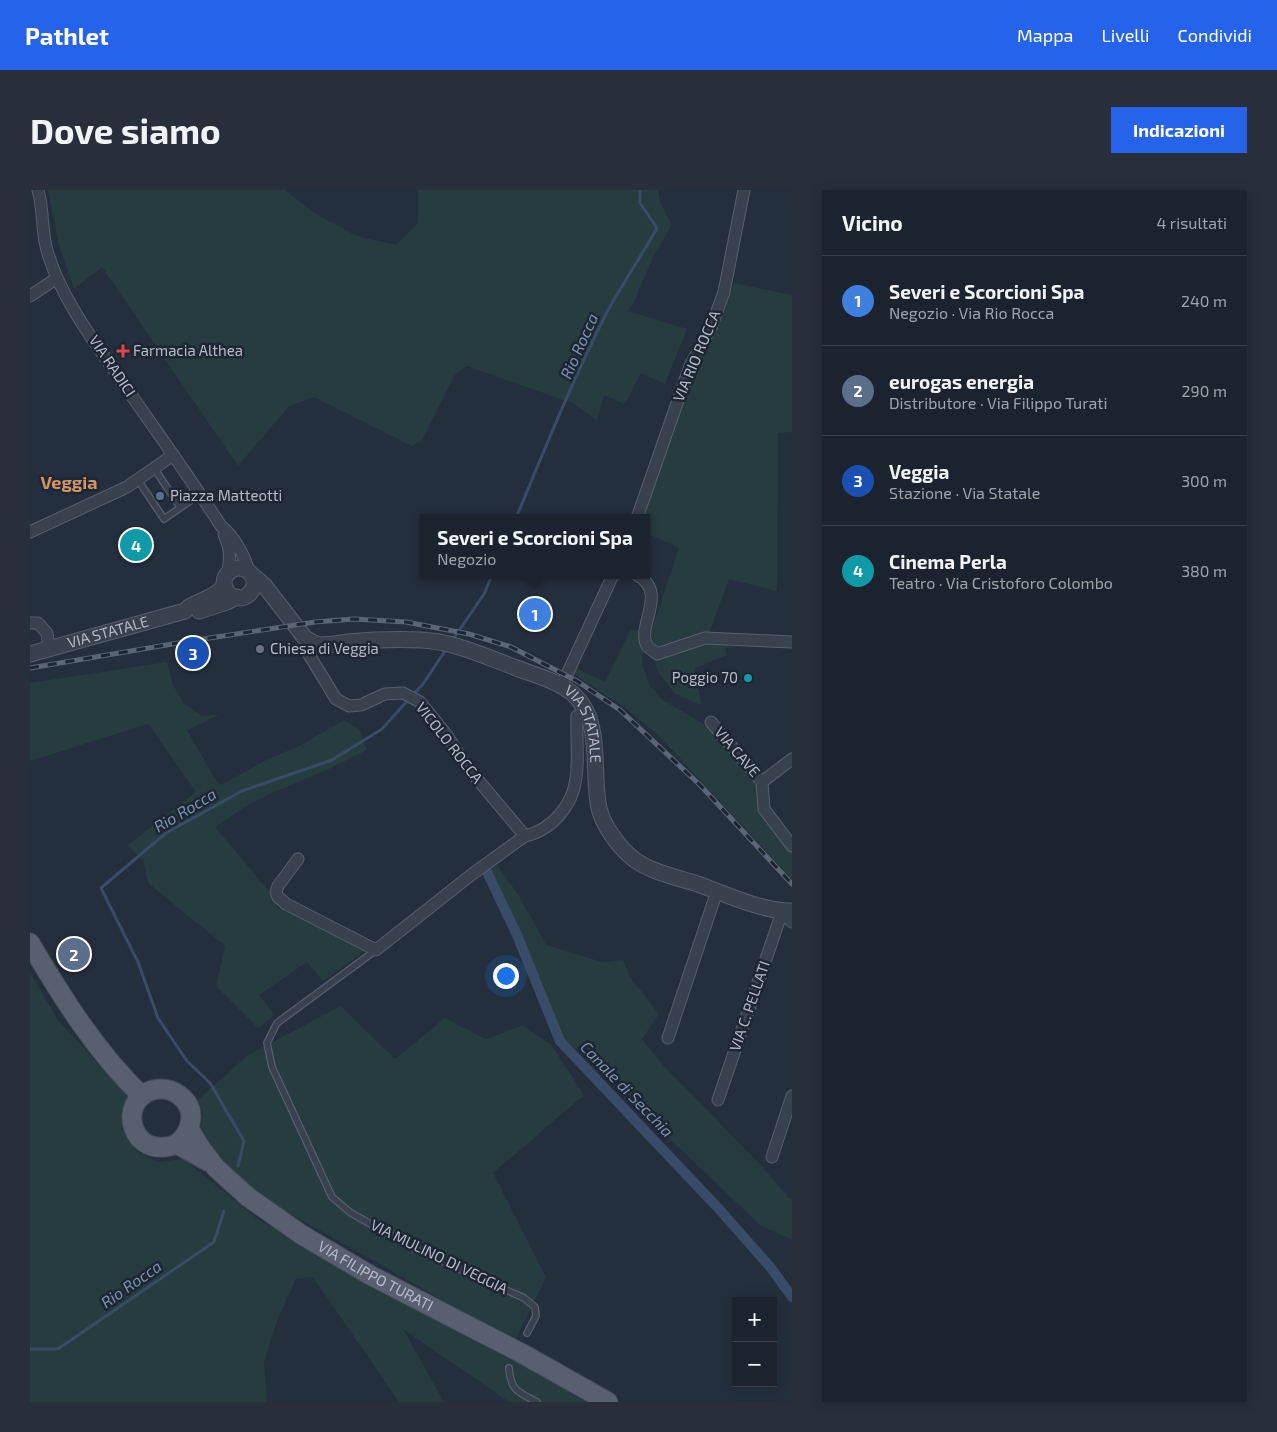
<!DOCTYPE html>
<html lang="it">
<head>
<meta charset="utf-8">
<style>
  body { margin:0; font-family:"Exo 2",sans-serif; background:#282f3a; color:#f1f3f6 }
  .controls { position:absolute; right:15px; bottom:15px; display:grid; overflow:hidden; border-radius:0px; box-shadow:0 2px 12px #0003 }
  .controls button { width:45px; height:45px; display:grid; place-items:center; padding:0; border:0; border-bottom:1px solid #39404a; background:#1b232e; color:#f1f3f6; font:25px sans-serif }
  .you { position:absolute; left:475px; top:785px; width:18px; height:18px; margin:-12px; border:4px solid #fff; border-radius:50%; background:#1a73e8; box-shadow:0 0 0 8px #1a73e833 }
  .badge { display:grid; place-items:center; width:32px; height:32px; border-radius:50%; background:#2563eb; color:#fff; font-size:16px; font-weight:700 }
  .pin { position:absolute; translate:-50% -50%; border:2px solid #fff; box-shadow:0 1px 5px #0006 }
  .popup { position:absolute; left:390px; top:324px; width:230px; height:65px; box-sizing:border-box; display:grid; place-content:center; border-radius:0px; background:#1b232e; filter:drop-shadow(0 1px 4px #0005); font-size:16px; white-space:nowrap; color:#a0a4aa }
  .popup b { font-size:19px; color:#f1f3f6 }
  .popup::after { content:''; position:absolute; left:50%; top:100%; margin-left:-10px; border:10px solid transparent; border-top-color:#1b232e }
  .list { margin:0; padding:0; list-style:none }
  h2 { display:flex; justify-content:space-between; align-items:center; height:65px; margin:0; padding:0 20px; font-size:21px }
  h2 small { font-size:16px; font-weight:400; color:#a0a4aa }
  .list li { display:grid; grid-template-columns:32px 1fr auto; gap:15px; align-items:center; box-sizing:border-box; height:90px; padding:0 20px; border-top:1px solid #39404a }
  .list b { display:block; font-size:19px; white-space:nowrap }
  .list p { margin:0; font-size:16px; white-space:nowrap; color:#a0a4aa }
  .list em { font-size:16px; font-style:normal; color:#a0a4aa }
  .map { position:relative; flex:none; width:762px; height:1212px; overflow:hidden; border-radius:0px }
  header { display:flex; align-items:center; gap:30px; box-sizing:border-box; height:70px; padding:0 25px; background:#2563eb; color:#fff }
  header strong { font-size:24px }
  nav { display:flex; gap:28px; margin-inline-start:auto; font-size:18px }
  .intro { display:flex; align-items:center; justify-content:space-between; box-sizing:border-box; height:120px; padding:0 30px }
  h1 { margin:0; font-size:35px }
  .button { padding:12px 22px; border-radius:0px; background:#2563eb; color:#fff; font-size:18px; font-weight:700 }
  main { display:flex; gap:30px; padding:0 30px }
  aside { flex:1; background:#1b232e; border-radius:0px; box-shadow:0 2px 12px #0003 }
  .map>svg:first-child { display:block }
  .green { fill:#263c3f }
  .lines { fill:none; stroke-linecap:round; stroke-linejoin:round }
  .stream { stroke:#394c67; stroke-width:3 }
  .canal { stroke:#394c67; stroke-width:10 }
  .service-casing { stroke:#565f6c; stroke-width:8 }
  .minor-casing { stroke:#565f6c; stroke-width:13 }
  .tertiary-casing { stroke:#565f6c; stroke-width:17 }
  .primary-casing { stroke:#414a57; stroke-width:21 }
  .service { stroke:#38414e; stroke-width:5.5 }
  .minor { stroke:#38414e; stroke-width:11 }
  .tertiary { stroke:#38414e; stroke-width:15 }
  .primary { stroke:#56606e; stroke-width:19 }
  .rail-casing { stroke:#5a6575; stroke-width:5 }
  .rail { stroke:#1d2633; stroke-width:3; stroke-dasharray:9; stroke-linecap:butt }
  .health-dot { fill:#e0444e; stroke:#1d2633; stroke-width:2 }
  .service-dot { fill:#5c6f8a; stroke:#1d2633; stroke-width:2 }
  .worship-dot { fill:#6b7280; stroke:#1d2633; stroke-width:2 }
  .culture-dot { fill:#0f9aa8; stroke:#1d2633; stroke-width:2 }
  .labels { text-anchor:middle; stroke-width:5; stroke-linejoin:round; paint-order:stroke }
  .poi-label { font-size:15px; fill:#b4bcc9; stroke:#1d2633; text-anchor:start }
  .street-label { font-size:15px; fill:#b4bcc9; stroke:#1d2633 }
  .water-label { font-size:16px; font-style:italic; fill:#7c92b1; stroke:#1d2633 }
  .quarter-label { font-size:18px; font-weight:bold; fill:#d59563; stroke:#1d2633 }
</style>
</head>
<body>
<header>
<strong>Pathlet</strong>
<nav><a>Mappa</a><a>Livelli</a><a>Condividi</a></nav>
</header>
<div class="intro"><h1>Dove siamo</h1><a class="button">Indicazioni</a></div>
<main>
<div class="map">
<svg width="762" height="1212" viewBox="0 0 762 1212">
  <rect width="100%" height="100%" fill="#242f3e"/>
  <path class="green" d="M18 0H255L286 24 327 46 366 55 388 33V0H628L630 12 642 35 624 65 604 112 598 121 657 139 635 194 611 183 595 214 574 205 567 230 542 213 437 176 424 186 392 250 382 256 284 207 259 216 208 276 72 77 44 99 29 55Z
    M704 93 762 105V242L748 243 747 401 699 389 679 443 708 456 695 458 697 465 665 478 671 515 645 504 627 480 624 468 623 451 621 442 649 358 616 343V328H611L665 178 694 123Z
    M601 439 610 441V450L613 459 612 474 620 496 633 510 679 537 727 594 729 618 742 640 762 663V689L629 546 594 517 544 484 546 478 575 492Z
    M137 472 143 495 154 513 172 526 189 525 157 540 185 589 191 595 238 569 267 557 314 530 329 539 337 560 299 579 244 602 213 618 185 637 238 700 247 717 336 760 293 791 277 772 229 805 245 825 228 838 186 796 195 756 118 693 114 673 98 655 166 602 118 534 0 571V493Z
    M467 675 488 704 516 755 572 772 593 770 600 787 629 824 612 849 633 875 725 969 759 1008 762 1009V1050L730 1035 644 953 553 853 546 859 532 847 460 678Z
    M0 783 28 830 97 906 91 927 106 961 128 972 153 969 229 1030 520 1190 555 1212H479L373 1139 414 1212H369L283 1087 266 1089 248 1128 234 1172 237 1212H0Z
    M311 816 365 869 415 828 456 849 493 835 522 856 554 905 463 983 516 1087 485 1151 234 1009 212 990 170 945 173 924 168 910 218 865Z"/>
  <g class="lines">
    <path class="stream" d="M486 328C514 261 541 194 573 130 589 98 610 69 627 38L610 13V0
      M422 451 454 404 462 385
      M383 505 393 494 417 458
      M208 976 214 951 180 893 157 871 128 828 108 772 71 698 136 643 212 601 302 570 352 539 378 510
      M0 1159H28L184 1052 194 1021"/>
    <path class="canal" d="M457 682 487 745 530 851 689 1019 741 1078 762 1107"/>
    <defs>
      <path id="service" d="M124 278 150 317
        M108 290 134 329 170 304
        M346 760 247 833 237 853 242 877 302 1007 321 1023 387 1060 494 1108 505 1117 506 1126 497 1143
        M479 1178C481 1201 488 1202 507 1212"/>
      <path id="minor" d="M8 0C14 21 11 43 18 64 32 109 63 150 90 189 124 238 159 286 191 336 204 346 215 366 219 382
        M0 106 27 88
        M607 328 660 176 682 135 694 102 714 0
        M0 342 97 297 143 265
        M194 345C201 358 200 368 198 382
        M607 385C640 403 604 438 618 457 620 459 625 462 627 464L675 448 762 452
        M0 433H8L17 443 19 459
        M275 448 278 463 306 509 319 516 331 515 355 504 373 503 390 512 416 544 438 578 495 646
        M532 495 583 385
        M681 532 732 592
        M762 569 732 592 734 619 762 656
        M268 669 248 696 246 702 248 707 256 714 346 760 441 685 495 646C522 640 543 615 546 588 549 568 546 546 547 526L557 520
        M638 848 687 701
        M688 910 752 722 762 732
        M742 967 762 906"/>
      <g id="tertiary">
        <circle cx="209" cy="393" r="15"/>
        <path id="s1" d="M222 385 234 395 275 448C280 451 286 455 292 455 301 455 310 453 319 452 342 450 366 449 390 450 423 451 454 466 484 477 504 485 526 490 542 503 574 530 561 581 569 618 573 636 590 659 605 670 621 682 649 688 668 694 695 704 734 722 762 721"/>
        <path d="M169 421 197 412 206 407"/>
        <path id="s2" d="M0 464 155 421 159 417 182 406 195 397"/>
      </g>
      <g id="primary">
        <path d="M0 753C32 807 66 862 112 906"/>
        <path id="s3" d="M159 939 170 957 186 978 218 1007 272 1045 340 1085 493 1164 578 1212"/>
        <path d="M147 954C162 941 168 919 149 905 141 899 132 898 123 900 86 910 100 972 147 954L177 971"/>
      </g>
    </defs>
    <use href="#service" class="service-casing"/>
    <use href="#minor" class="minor-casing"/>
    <use href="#tertiary" class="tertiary-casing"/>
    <use href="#primary" class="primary-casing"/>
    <use href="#service" class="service"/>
    <use href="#minor" class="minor"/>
    <use href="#tertiary" class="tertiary"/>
    <use href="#primary" class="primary"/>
    <defs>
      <path id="rail" d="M0 478 160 451 285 432 324 429 376 432 439 444 481 457 547 491 590 520 670 595 762 694"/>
    </defs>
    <use href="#rail" class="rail-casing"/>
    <use href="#rail" class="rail"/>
  </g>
  <path class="health-dot" d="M90.5 153.5h5v5h5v5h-5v5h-5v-5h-5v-5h5z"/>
  <circle class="service-dot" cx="130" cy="306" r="5"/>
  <circle class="worship-dot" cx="230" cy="459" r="5"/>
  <circle class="culture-dot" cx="718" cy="488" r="5"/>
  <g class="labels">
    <g class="poi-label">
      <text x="103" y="166">Farmacia Althea</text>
      <text x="140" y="311">Piazza Matteotti</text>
      <text x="240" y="464">Chiesa di Veggia</text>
      <text x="708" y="493" text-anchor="end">Poggio 70</text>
    </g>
    <g class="street-label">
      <text transform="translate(667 166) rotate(-67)" y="5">VIA RIO ROCCA</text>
      <text transform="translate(82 176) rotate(56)" y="5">VIA RADICI</text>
      <text dy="5" stroke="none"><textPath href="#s2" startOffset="81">VIA STATALE</textPath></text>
      <text dy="5" stroke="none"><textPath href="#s1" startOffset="396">VIA STATALE</textPath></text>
      <text transform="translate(419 553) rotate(52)" y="5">VICOLO ROCCA</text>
      <text transform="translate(707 562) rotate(49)" y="5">VIA CAVE</text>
      <text transform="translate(720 816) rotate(-71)" y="5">VIA C. PELLATI</text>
      <text transform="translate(409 1067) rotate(26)" y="5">VIA MULINO DI VEGGIA</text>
      <text dy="5" stroke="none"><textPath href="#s3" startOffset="241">VIA FILIPPO TURATI</textPath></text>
    </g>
    <g class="water-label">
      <text transform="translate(549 156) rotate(-66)" y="6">Rio Rocca</text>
      <text transform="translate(155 620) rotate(-31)" y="6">Rio Rocca</text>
      <text transform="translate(597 899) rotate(46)" y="6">Canale di Secchia</text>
      <text transform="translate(101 1094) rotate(-35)" y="6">Rio Rocca</text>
    </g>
    <g class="quarter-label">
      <text x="39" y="299">Veggia</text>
    </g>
  </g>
</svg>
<div class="controls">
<button>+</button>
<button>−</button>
</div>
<div class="you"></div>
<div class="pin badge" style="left:505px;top:424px;background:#3f7fe0">1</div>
<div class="popup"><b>Severi e Scorcioni Spa</b>Negozio</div>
<div class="pin badge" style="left:44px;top:764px;background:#5c6f8a">2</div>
<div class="pin badge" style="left:163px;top:463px;background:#1a4fb4">3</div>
<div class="pin badge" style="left:106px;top:355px;background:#0f9aa8">4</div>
</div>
<aside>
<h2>Vicino<small>4 risultati</small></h2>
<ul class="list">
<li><span class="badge" style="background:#3f7fe0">1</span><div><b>Severi e Scorcioni Spa</b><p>Negozio · Via Rio Rocca</p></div><em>240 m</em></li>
<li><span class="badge" style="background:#5c6f8a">2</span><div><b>eurogas energia</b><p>Distributore · Via Filippo Turati</p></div><em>290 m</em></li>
<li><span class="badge" style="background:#1a4fb4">3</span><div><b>Veggia</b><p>Stazione · Via Statale</p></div><em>300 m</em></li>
<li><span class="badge" style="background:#0f9aa8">4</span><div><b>Cinema Perla</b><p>Teatro · Via Cristoforo Colombo</p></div><em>380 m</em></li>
</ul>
</aside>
</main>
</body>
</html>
